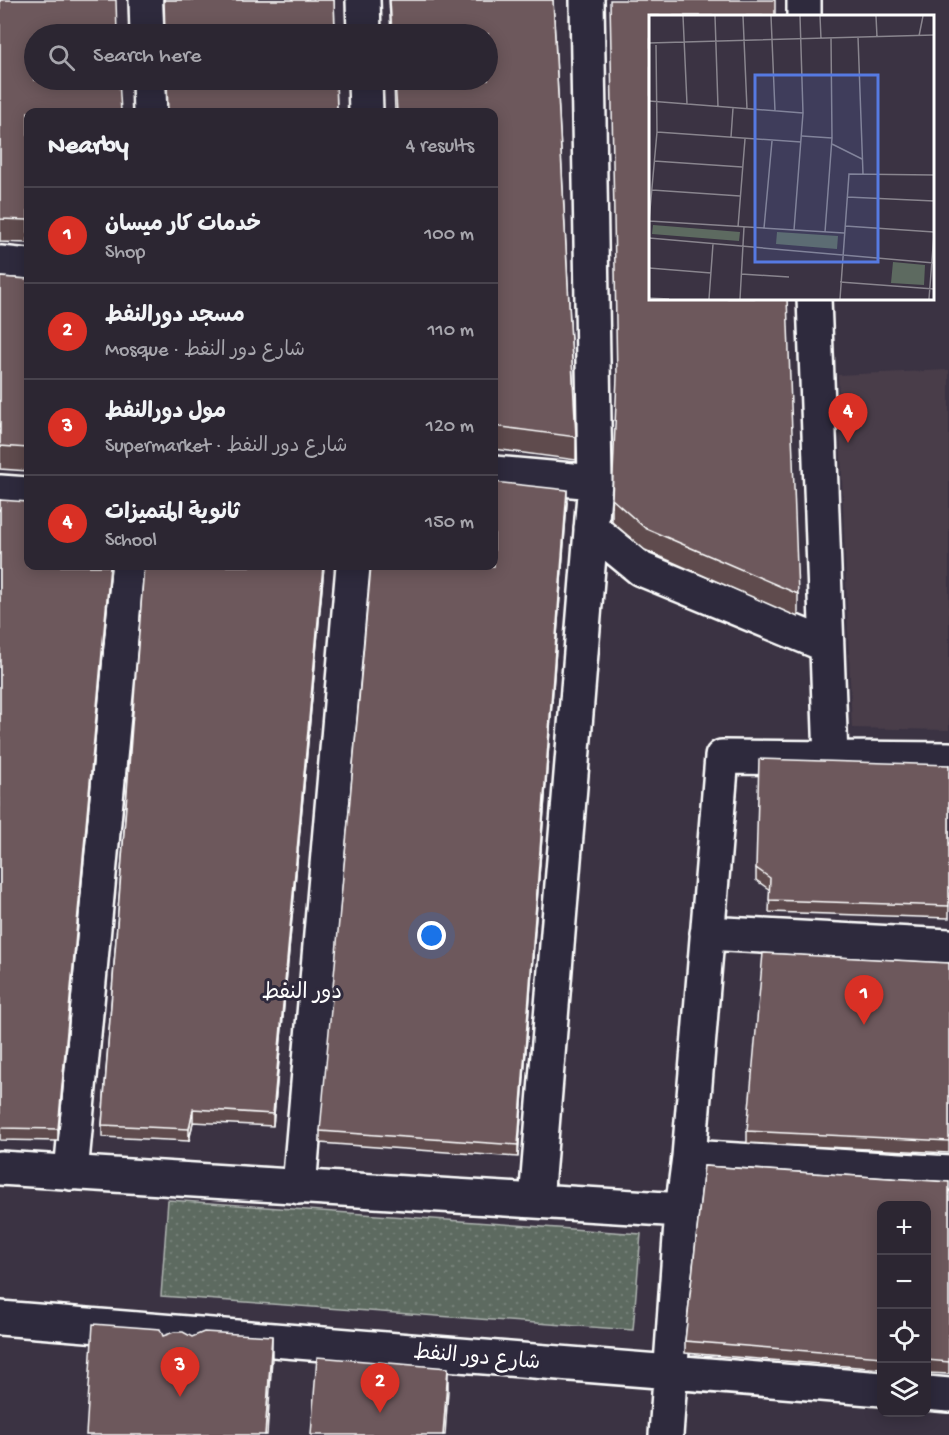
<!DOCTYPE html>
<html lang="en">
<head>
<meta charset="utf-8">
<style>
  body { margin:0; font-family:"Gochi Hand","Playpen Sans Arabic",sans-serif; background:#342e3a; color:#f1f3f6 }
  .controls { position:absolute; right:18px; bottom:18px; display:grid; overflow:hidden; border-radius:12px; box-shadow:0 3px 15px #0003 }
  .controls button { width:54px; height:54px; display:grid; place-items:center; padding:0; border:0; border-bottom:2px solid #48434d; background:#2c2632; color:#f1f3f6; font:30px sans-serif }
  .you { position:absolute; left:432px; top:936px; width:21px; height:21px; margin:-15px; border:4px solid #fff; border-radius:50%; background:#1a73e8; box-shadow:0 0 0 9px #1a73e833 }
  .badge { display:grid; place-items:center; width:39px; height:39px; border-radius:50%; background:#d93025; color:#fff; font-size:20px; font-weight:700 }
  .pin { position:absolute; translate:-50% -50px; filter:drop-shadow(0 2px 3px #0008) }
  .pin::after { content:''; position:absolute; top:32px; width:21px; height:18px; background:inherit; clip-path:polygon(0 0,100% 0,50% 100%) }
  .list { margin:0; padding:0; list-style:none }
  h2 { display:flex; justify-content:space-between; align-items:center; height:78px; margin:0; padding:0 24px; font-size:26px }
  h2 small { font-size:20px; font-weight:400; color:#a6a5ac }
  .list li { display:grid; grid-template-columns:39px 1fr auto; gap:18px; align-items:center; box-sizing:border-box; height:96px; padding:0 24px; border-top:2px solid #48434d }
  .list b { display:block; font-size:22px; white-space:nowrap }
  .list p { margin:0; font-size:20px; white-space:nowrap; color:#a6a5ac }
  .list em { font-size:20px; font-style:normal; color:#a6a5ac }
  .icon { flex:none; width:33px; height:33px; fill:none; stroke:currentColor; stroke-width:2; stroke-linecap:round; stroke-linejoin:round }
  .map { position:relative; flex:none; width:949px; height:1435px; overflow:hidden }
  .search { position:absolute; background:#2c2632; box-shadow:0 3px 15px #0003; left:24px; top:24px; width:474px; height:66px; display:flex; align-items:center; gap:15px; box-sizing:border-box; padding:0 21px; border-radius:33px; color:#a6a5ac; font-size:22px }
  .panel { position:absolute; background:#2c2632; box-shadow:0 3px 15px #0003; left:24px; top:108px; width:474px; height:462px; border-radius:12px }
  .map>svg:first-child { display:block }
  .built { fill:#4a3e4a }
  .park { fill:url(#park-dots); stroke:#aeb4b0; stroke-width:1.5 }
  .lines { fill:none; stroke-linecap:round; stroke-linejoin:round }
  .minor-casing { stroke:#fff; stroke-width:38 }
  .minor { stroke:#2f2a3d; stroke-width:33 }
  .wall { fill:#5e4c4e; stroke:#fff; stroke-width:1.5 }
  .shaded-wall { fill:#4c3e40; stroke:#fff; stroke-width:1.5 }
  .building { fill:#6d585b; stroke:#fff; stroke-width:1.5 }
  .labels { text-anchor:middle; stroke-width:6; stroke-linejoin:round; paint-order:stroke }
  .street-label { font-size:21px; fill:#fff; stroke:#2f2a3d }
  .neighbourhood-label { font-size:22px; fill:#fff; stroke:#2f2a3d }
  .inset-road { fill:none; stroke:#89858e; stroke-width:1.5 }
  .view { fill:#567ae2; fill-opacity:0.15; stroke:#567ae2; stroke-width:3 }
  .inset-edge { fill:none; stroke:#fff; stroke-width:3 }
</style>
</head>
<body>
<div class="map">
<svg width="949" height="1435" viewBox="0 0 949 1435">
  <defs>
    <pattern id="park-dots" width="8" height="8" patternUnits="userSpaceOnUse" patternTransform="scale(1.5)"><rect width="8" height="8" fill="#5d6a60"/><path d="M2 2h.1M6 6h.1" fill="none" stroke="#758078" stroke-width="1.8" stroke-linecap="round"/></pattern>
  </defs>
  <rect width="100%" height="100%" fill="#3b3343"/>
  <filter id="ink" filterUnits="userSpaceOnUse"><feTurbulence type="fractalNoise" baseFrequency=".0167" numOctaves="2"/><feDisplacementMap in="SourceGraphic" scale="12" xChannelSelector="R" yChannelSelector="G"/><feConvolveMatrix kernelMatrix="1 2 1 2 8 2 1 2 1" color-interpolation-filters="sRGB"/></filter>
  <g filter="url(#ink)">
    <path class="built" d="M949 370V730L852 728 838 375Z"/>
    <path class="park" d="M168 1200 641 1234 633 1330 161 1296Z"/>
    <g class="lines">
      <defs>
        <path id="minor" d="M146 0 147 34
          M363 0 364 34
          M804 0V16
          M149 80 150 112
          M365 80 366 112
          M0 263 28 266
          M814 298 831 758
          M494 473 595 482
          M0 492 28 494
          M591 528 641 569 826 645
          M707 933 949 946
          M689 1157 949 1173
          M0 1168 682 1210
          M71 1173 128 566
          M299 1187 353 566
          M536 1201 595 482 587 0
          M0 1318 882 1389
          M926 1393 949 1395
          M666 1435 682 1210 689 1157 722 757 949 759"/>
      </defs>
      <use href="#minor" class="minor-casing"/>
      <use href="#minor" class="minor"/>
    </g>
    <path class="wall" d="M0 0 28 112V243L0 242Z
      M163 0H334L335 34H164Z
      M389 0H553L576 437V460L494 449V112H395L394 80H488V34H391Z
      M166 80H336L337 112H167Z
      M0 277 28 279V471L0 469Z
      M612 499 798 594V617L645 550 612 522Z
      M0 500 111 566 58 1141 0 1140Z
      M567 502 518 1157 320 1143V1131Z
      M144 566H324L273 1126 193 1122 189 1141 102 1137V1125Z
      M949 765V918L769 912 770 890 756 880V868Z
      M949 963V1153L747 1143V1131Z
      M704 1166 949 1182V1374L927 1373V1206H882V1369L685 1353V1341Z"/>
    <path class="shaded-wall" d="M567 490V502L518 1157V1145Z
      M110 566H111L58 1141V1129Z
      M323 566H324L273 1126V1114Z
      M193 1109V1122L189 1141V1129Z
      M272 1336V1359L267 1435H265Z
      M448 1368V1391L445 1435H443Z"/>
    <path class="building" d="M0 0H116L117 34H34V80H119L121 112H28V220L0 219Z
      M164 0H334L335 34H165Z
      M390 0H553L576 437 494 426V112H397L395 80H488V34H392Z
      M610 0H775V16H651V298H787L798 594 645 528 612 499 617 377Z
      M167 80H336L337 112H168Z
      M0 277 28 279V448L0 446Z
      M494 482 567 490 518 1145 320 1131 371 566H494Z
      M0 500 28 502V566H110L58 1129 0 1128Z
      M144 566H323L273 1114 193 1109 189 1129 102 1125Z
      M759 759 949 765V906L769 900 770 878 756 868Z
      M763 953 949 963V1141L747 1131Z
      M704 1166 949 1182V1362L927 1360V1206H882V1357L685 1341Z
      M93 1324 160 1329 163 1336 174 1332H183L192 1337 204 1332 272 1336 265 1435H86Z
      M317 1357 448 1368 443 1435H311Z"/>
  </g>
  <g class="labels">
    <g class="street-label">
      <text transform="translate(477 1356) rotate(5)" y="7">شارع دور النفط</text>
    </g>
    <g class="neighbourhood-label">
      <text x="302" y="998">دور النفط</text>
    </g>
  </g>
  <g transform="translate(649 15)">
    <rect width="285" height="285" fill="#3b3343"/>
    <path d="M4 210 91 217 90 226 3 219ZM128 217 189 221 188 234 127 229ZM244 247 276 250 275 270 242 268Z" fill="#5d6a60"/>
    <path class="inset-road" d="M34 1 38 89M66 1 69 92M94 1 98 94M122 1 126 96M171 1 172 24M227 1 228 22M270 21 274 1M209 22 214 159M0 28 285 20M0 86 154 98M8 117 152 127M153 121 183 123M82 122 84 93M183 129 213 144M5 146 93 152M3 175 91 181M198 182 285 186M0 206 195 218M0 206 8 117 7 30M196 211 285 217M89 212 96 124M115 213 123 126M145 215 154 98 151 1M176 217 183 123 182 23M0 223 285 248M0 253 62 258M92 259 140 262M191 267 285 274M0 283 20 284M60 284 64 229M91 284 95 212M191 284 200 159 285 160M280 284 285 219"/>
    <path class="view" d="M106 60H229V247H106Z"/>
    <rect width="285" height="285" class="inset-edge"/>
  </g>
</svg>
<div class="controls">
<button>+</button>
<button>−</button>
<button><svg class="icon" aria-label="locate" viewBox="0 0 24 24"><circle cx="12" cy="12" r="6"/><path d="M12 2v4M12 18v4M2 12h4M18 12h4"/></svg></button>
<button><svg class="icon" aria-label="layers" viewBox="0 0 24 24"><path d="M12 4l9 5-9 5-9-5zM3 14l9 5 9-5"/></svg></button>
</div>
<div class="you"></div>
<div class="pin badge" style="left:864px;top:1025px">1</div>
<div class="pin badge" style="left:380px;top:1413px">2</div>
<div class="pin badge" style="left:180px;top:1397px">3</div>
<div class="pin badge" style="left:848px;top:443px">4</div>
<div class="search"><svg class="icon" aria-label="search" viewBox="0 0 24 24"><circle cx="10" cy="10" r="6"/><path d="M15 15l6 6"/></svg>Search here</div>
<section class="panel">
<h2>Nearby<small>4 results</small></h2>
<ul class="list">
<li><span class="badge">1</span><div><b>خدمات كار ميسان</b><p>Shop</p></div><em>100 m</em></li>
<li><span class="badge">2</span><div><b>مسجد دورالنفط</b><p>Mosque · شارع دور النفط</p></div><em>110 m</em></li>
<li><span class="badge">3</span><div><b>مول دورالنفط</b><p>Supermarket · شارع دور النفط</p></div><em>120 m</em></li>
<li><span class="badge">4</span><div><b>ثانوية المتميزات</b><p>School</p></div><em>150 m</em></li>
</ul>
</section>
</div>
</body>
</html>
